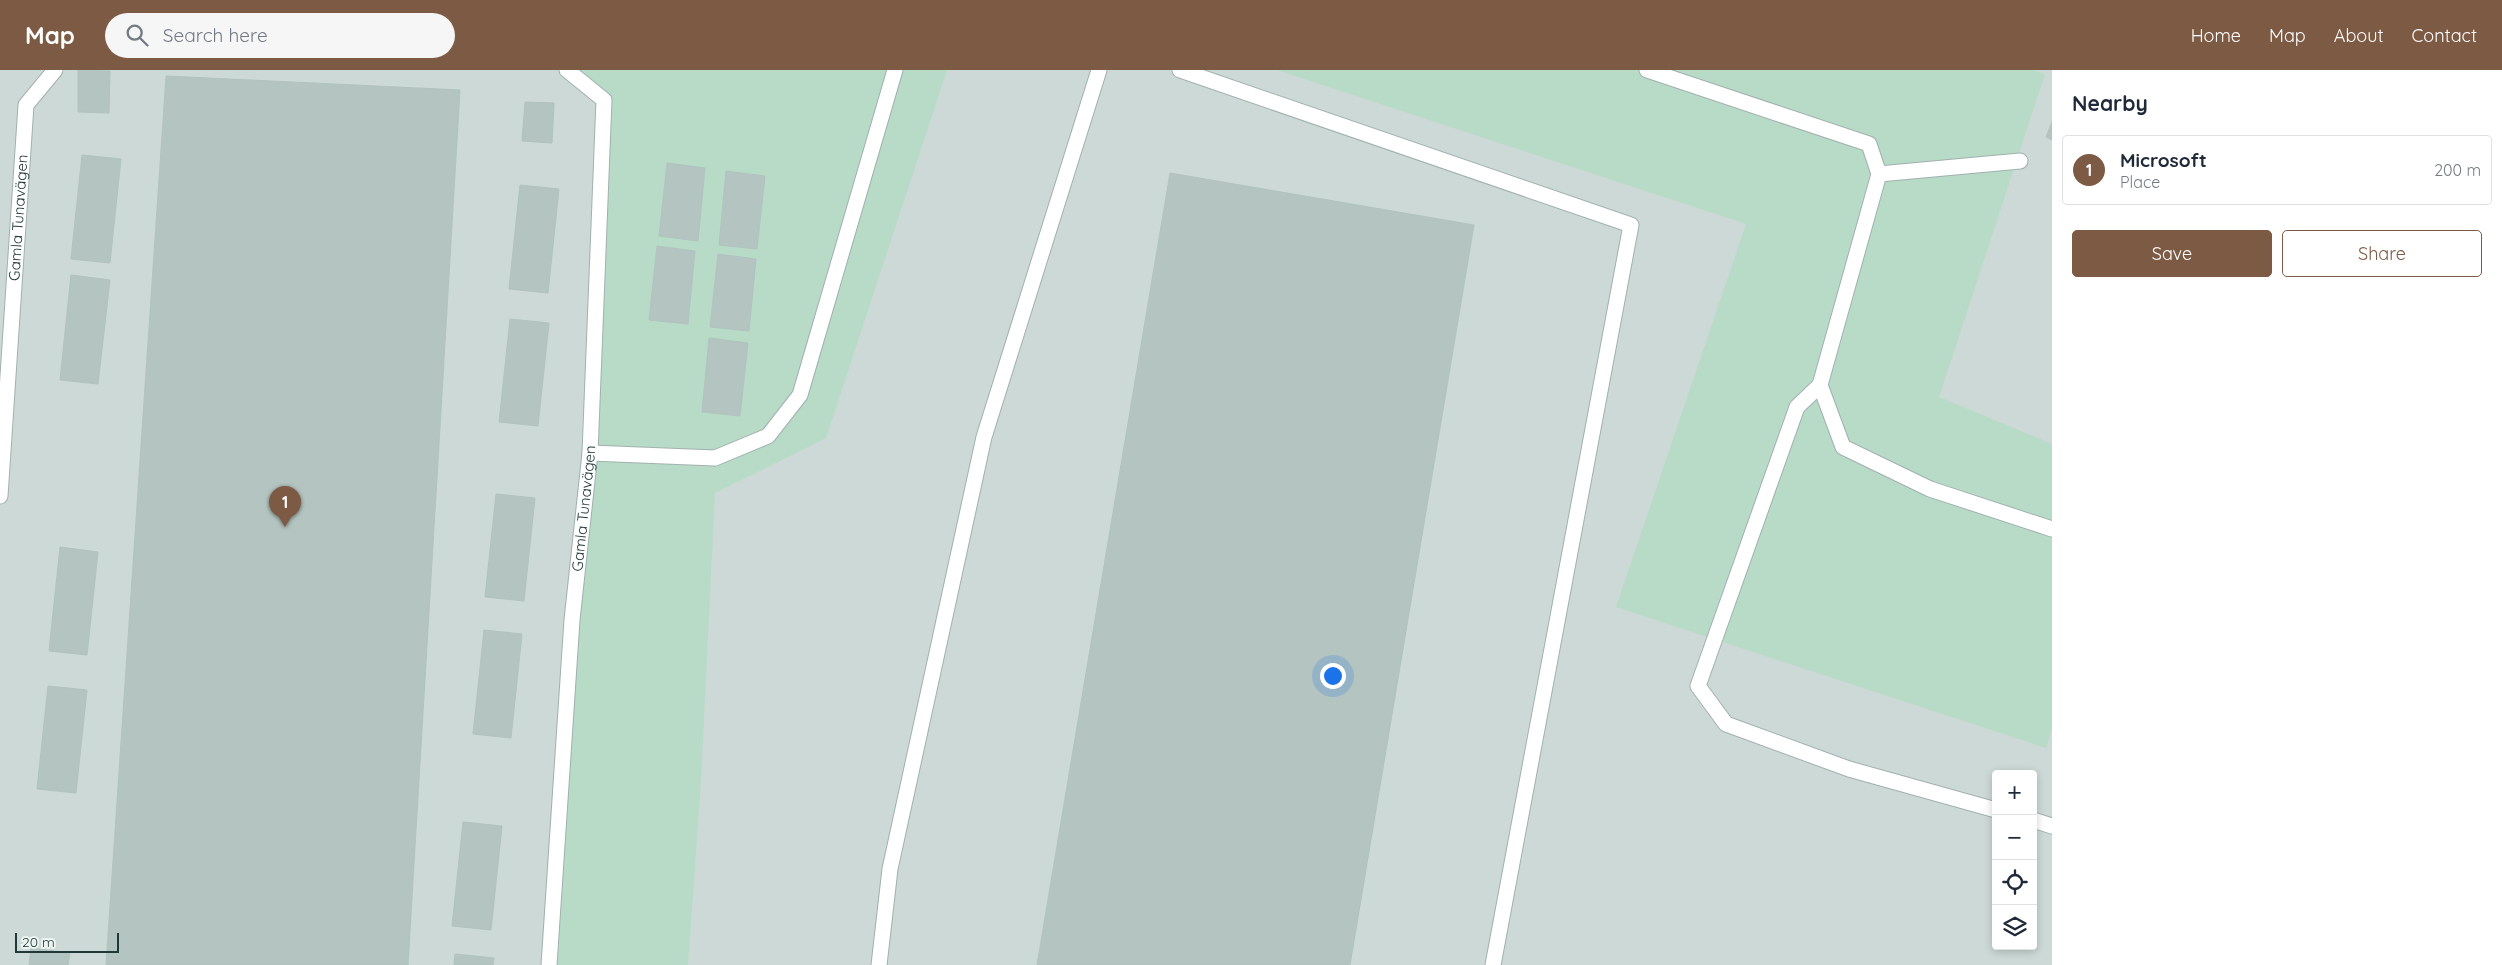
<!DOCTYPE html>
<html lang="en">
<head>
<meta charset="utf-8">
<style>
  body { margin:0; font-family:Quicksand,sans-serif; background:#f6f6f7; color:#1f2937 }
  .controls { position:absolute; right:15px; bottom:15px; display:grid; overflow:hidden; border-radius:5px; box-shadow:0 2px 8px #0003 }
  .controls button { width:45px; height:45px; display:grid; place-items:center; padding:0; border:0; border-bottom:1px solid #e0e1e3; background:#fff; color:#1f2937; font:25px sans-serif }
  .scale { position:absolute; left:15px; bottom:12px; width:104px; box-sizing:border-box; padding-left:5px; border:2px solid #203937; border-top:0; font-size:14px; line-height:18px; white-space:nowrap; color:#203937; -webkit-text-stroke:4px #eef6f4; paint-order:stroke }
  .you { position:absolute; left:1332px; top:605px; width:18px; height:18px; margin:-12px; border:4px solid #fff; border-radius:50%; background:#1a73e8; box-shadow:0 0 0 8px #1a73e833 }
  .badge { display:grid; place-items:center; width:32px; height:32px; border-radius:50%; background:#7d5a44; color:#fff; font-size:16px; font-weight:700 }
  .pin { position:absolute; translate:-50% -41px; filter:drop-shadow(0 1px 2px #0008) }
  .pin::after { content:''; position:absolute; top:26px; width:18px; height:15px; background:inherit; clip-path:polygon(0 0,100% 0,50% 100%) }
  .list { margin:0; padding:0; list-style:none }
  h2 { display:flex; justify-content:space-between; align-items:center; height:65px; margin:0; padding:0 20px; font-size:21px }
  h2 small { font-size:16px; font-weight:400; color:#747a83 }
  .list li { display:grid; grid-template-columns:32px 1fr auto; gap:15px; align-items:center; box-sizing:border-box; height:70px; margin:0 10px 10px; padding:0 10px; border:1px solid #e0e1e3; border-radius:5px }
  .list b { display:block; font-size:19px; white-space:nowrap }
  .list p { margin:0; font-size:16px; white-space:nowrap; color:#747a83 }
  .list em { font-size:16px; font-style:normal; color:#747a83 }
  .actions { display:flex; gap:10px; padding:15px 20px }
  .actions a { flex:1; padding:11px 0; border:1px solid #7d5a44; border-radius:5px; text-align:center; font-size:18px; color:#7d5a44 }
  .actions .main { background:#7d5a44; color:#fff }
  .icon { flex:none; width:28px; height:28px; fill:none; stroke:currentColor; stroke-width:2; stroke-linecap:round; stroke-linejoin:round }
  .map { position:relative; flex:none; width:2052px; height:895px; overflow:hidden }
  header { display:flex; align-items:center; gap:30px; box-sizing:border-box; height:70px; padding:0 25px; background:#7d5a44; color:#fff }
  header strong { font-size:24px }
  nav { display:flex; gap:28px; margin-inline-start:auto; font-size:18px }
  .search { width:350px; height:45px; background:#f6f6f7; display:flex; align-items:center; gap:12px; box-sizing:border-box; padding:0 18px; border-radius:28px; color:#747a83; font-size:19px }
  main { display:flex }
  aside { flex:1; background:#fff }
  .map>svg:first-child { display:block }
  .built { fill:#ccd9d6; fill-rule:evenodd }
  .green { fill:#b7dbc7 }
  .building { fill:#b4c4c0; stroke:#b1c3bf }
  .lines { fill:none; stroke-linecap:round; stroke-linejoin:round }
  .lane-casing { stroke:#a1b1af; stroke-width:17 }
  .lane { stroke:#fff; stroke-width:15 }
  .labels { text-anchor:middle; stroke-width:4.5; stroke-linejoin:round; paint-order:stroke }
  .street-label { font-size:15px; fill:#203937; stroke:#eef6f4 }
</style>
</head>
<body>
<header>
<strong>Map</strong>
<div class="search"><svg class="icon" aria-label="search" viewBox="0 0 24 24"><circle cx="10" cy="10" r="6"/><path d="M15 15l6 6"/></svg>Search here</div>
<nav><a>Home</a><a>Map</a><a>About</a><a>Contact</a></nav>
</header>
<main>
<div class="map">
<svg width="2052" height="895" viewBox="0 0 2052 895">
  <rect width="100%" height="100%" fill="#deeae7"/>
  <path class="built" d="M0 0H2052V895H0ZM1996 704H2033V876H1996Z"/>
  <path class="green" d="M567 0H947L826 368 715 423 701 710 688 895H549L604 30Z
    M1277 0H2033L2045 4 1939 327 2052 374V658L2046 678 1616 537 1746 154Z"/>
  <path class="building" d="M78 0 110 1 109 43 78 42Z
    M166 6 460 20 408 895H106Z
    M525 32 554 33 552 73 522 71Z
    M2052 52V70L2046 67Z
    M82 85 121 89 110 193 71 189Z
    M667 93 705 98 698 171 659 166Z
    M726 101 765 106 757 179 719 175Z
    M1170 103 1474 155 1350 895H1037Z
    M520 115 559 119 548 223 509 219Z
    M657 176 695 181 688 254 649 250Z
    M718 184 756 189 749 261 710 257Z
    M71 205 110 210 98 314 60 310Z
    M510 249 549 253 538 356 499 352Z
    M709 268 748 273 740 346 702 342Z
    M496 424 535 428 524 531 485 527Z
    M60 477 98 482 87 585 49 581Z
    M484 560 522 564 511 668 473 664Z
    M48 616 87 620 76 723 37 719Z
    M463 752 502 756 491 860 452 856Z
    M31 878 70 883 68 895H29Z
    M455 884 494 888 493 895H454Z"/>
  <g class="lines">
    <defs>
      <g id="lane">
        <path d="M1180 0 1631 155 1493 895"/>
        <path d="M1647 0 1869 74 1879 104 1820 315 1843 377 1930 419 2052 459"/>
        <path d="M1879 104 2020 91"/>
        <path d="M1820 315 1797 337 1698 616 1726 654 1849 699 1996 740"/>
        <path d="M590 383 715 388 768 366 800 325 895 0"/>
        <path id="s1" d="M0 426 26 35 55 0"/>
        <path d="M2033 750 2052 756"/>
        <path id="s2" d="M549 895 572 550 590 383 604 30 567 0"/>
        <path d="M879 895 890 799 984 367 1099 0"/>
      </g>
    </defs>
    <use href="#lane" class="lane-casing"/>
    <use href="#lane" class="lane"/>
  </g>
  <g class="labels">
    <g class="street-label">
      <text dy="5" stroke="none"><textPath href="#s1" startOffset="279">Gamla Tunavägen</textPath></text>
      <text dy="5" stroke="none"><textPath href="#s2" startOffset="458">Gamla Tunavägen</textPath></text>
    </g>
  </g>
</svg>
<div class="controls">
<button>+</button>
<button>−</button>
<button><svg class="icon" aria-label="locate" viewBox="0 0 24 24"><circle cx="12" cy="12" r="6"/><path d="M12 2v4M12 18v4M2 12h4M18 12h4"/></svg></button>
<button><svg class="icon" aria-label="layers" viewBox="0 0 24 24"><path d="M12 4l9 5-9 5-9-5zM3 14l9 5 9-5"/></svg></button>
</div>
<div class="scale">20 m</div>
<div class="you"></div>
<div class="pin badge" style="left:285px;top:457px">1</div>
</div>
<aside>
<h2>Nearby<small></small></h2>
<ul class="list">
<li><span class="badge">1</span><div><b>Microsoft</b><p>Place</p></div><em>200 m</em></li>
</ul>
<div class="actions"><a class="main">Save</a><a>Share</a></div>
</aside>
</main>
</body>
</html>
